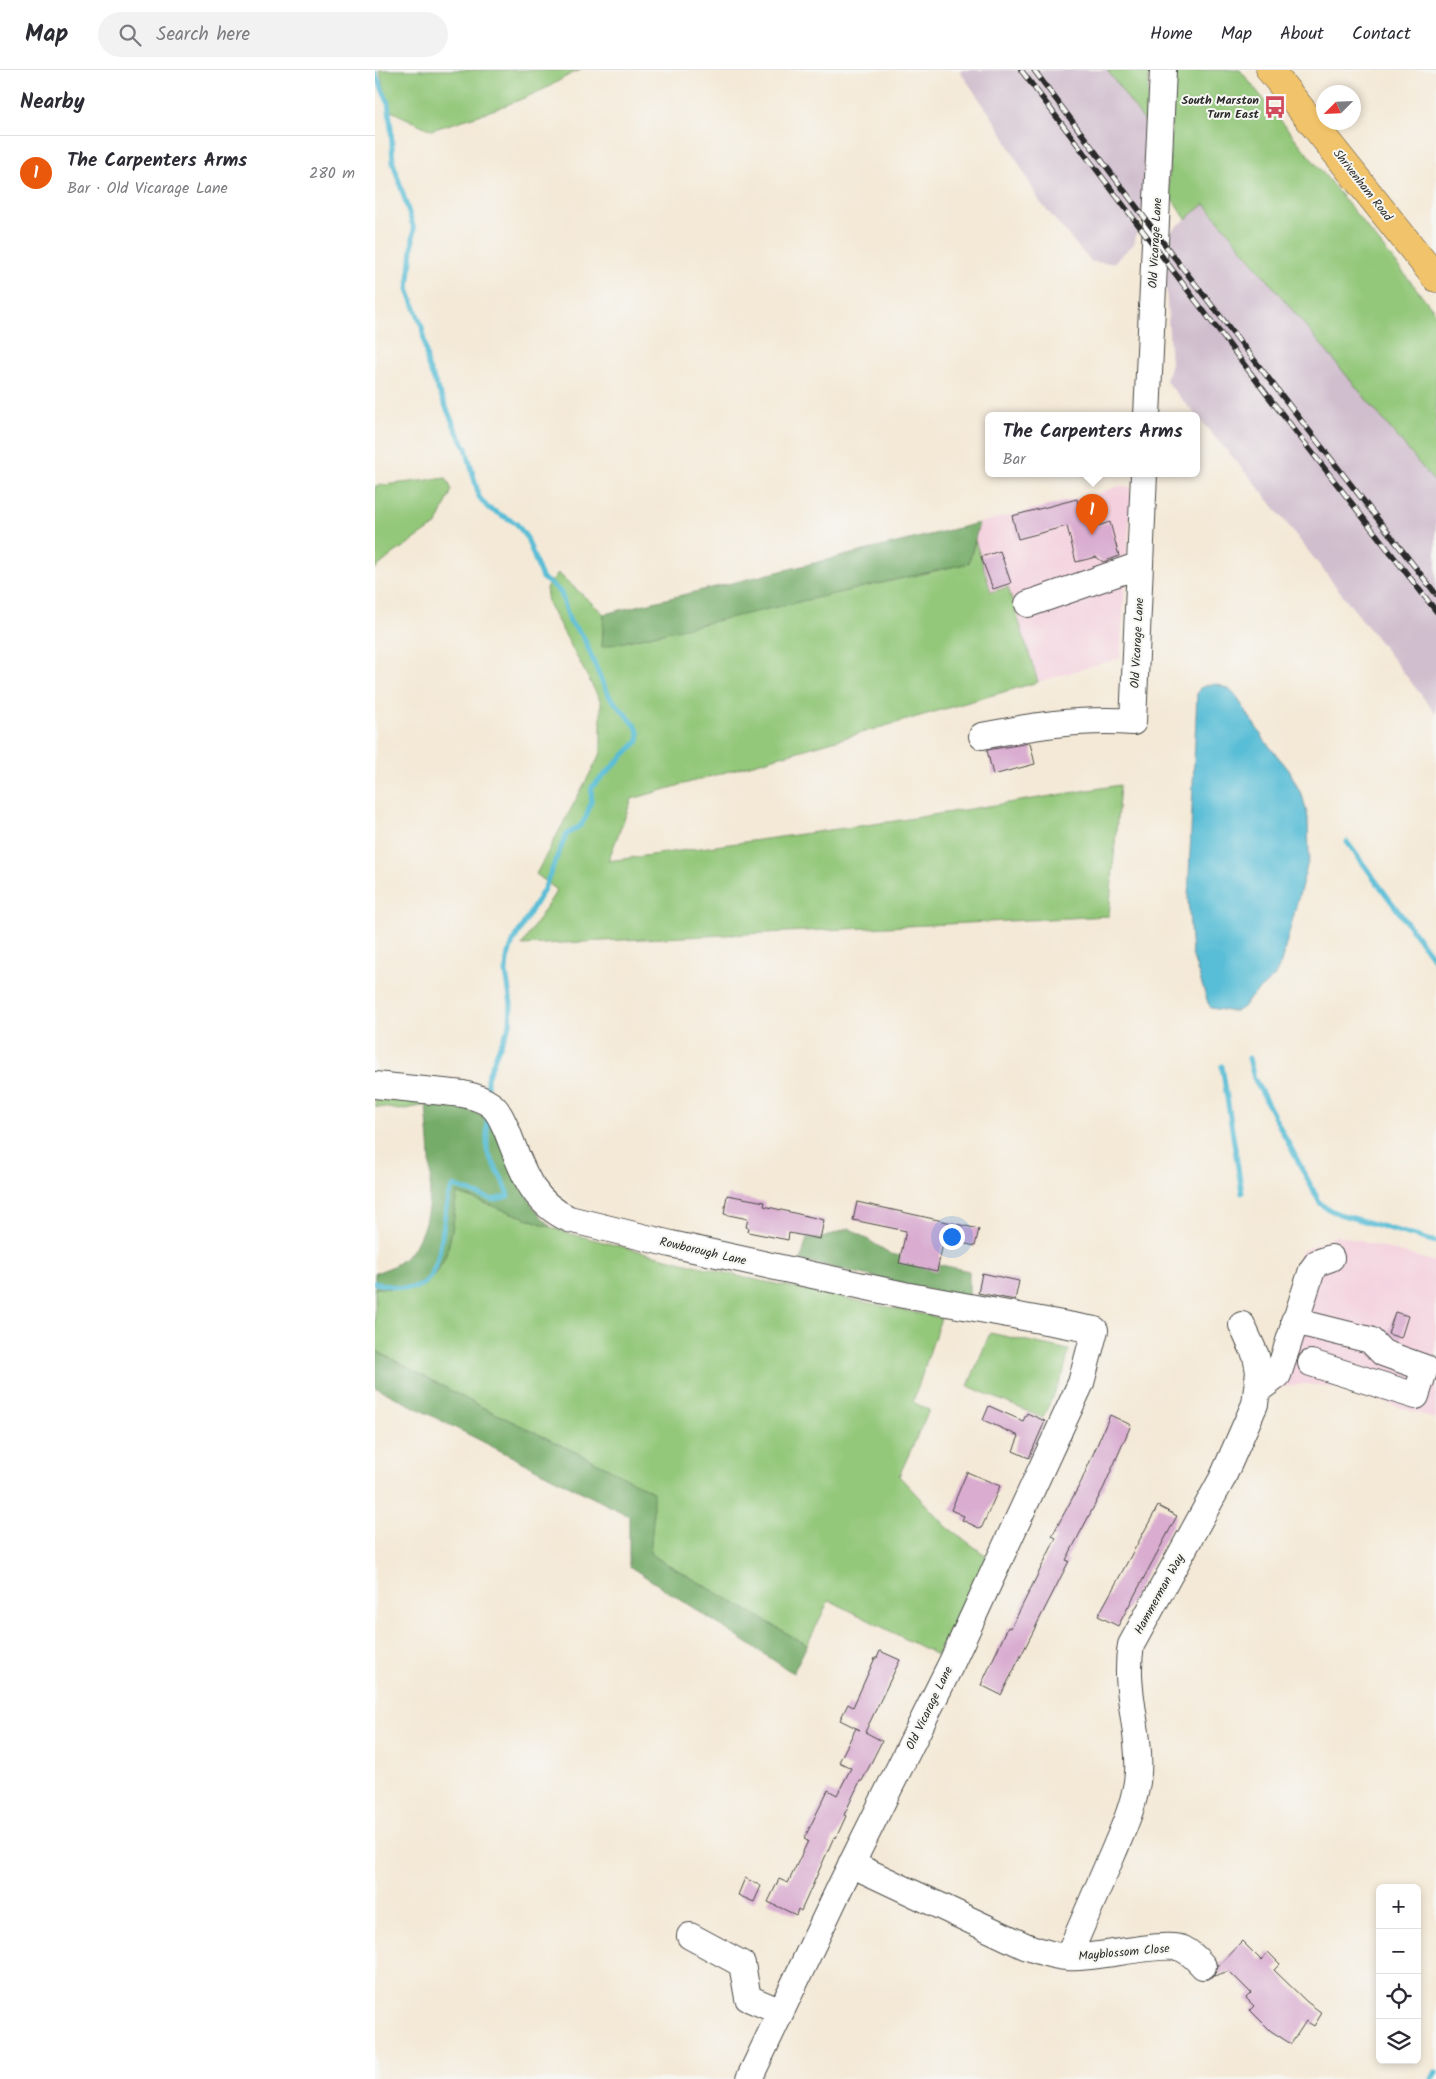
<!DOCTYPE html>
<html lang="en">
<head>
<meta charset="utf-8">
<style>
  body { margin:0; font-family:Kalam,sans-serif; background:#f2f2f3; color:#2b2b33 }
  .controls { position:absolute; right:15px; bottom:15px; display:grid; overflow:hidden; border-radius:8px; box-shadow:0 2px 8px #0003 }
  .controls button { width:45px; height:45px; display:grid; place-items:center; padding:0; border:0; border-bottom:1px solid #e1e1e2; background:#fff; color:#2b2b33; font:25px sans-serif }
  .compass { position:absolute; left:941px; top:15px; width:45px; height:45px; border-radius:50%; background:#fff; box-shadow:0 2px 8px #0003; rotate:246deg }
  .you { position:absolute; left:576px; top:1166px; width:18px; height:18px; margin:-12px; border:4px solid #fff; border-radius:50%; background:#1a73e8; box-shadow:0 0 0 8px #1a73e833 }
  .badge { display:grid; place-items:center; width:32px; height:32px; border-radius:50%; background:#ea580c; color:#fff; font-size:16px; font-weight:700 }
  .pin { position:absolute; translate:-50% -41px; filter:drop-shadow(0 1px 2px #0008) }
  .pin::after { content:''; position:absolute; top:26px; width:18px; height:15px; background:inherit; clip-path:polygon(0 0,100% 0,50% 100%) }
  .popup { position:absolute; left:610px; top:342px; width:215px; height:65px; box-sizing:border-box; display:grid; place-content:center; border-radius:8px; background:#fff; filter:drop-shadow(0 1px 4px #0005); font-size:16px; white-space:nowrap; color:#7c7c81 }
  .popup b { font-size:19px; color:#2b2b33 }
  .popup::after { content:''; position:absolute; left:50%; top:100%; margin-left:-10px; border:10px solid transparent; border-top-color:#fff }
  .list { margin:0; padding:0; list-style:none }
  h2 { display:flex; justify-content:space-between; align-items:center; height:65px; margin:0; padding:0 20px; font-size:21px }
  h2 small { font-size:16px; font-weight:400; color:#7c7c81 }
  .list li { display:grid; grid-template-columns:32px 1fr auto; gap:15px; align-items:center; box-sizing:border-box; height:75px; padding:0 20px; border-top:1px solid #e1e1e2 }
  .list b { display:block; font-size:19px; white-space:nowrap }
  .list p { margin:0; font-size:16px; white-space:nowrap; color:#7c7c81 }
  .list em { font-size:16px; font-style:normal; color:#7c7c81 }
  .icon { flex:none; width:28px; height:28px; fill:none; stroke:currentColor; stroke-width:2; stroke-linecap:round; stroke-linejoin:round }
  .map { position:relative; flex:none; width:1061px; height:2009px; overflow:hidden }
  header { display:flex; align-items:center; gap:30px; box-sizing:border-box; height:70px; padding:0 25px; background:#fff; border-bottom:1px solid #e1e1e2 }
  header strong { font-size:24px }
  nav { display:flex; gap:28px; margin-inline-start:auto; font-size:18px }
  .search { width:350px; height:45px; background:#f2f2f3; display:flex; align-items:center; gap:12px; box-sizing:border-box; padding:0 18px; border-radius:28px; color:#7c7c81; font-size:19px }
  main { display:flex }
  aside { flex:1; background:#fff }
  .map>svg:first-child { display:block }
  .built { fill:#f4cfdd }
  .industrial { fill:#d0bdcd }
  .green { fill:#93c779; stroke:#5f7952 }
  .forest { fill:#76ac69; stroke:#506c4a }
  .water { fill:#58bdd6; stroke:#427480 }
  .lines { fill:none; stroke-linecap:round; stroke-linejoin:round }
  .stream { stroke:#58bdd6; stroke-width:5 }
  .building { fill:#d9acd0 }
  .minor-casing { stroke:#494845; stroke-width:28 }
  .highway-casing { stroke:#494845; stroke-width:29 }
  .minor { stroke:#fff; stroke-width:26 }
  .highway { stroke:#f1c36a; stroke-width:28 }
  .rail-casing { stroke:#2b2b2b; stroke-width:5.5 }
  .rail { stroke:#f6f6f2; stroke-width:4; stroke-dasharray:11; stroke-linecap:butt }
  .labels { text-anchor:middle; stroke-width:4; stroke-linejoin:round; paint-order:stroke }
  .poi-label { font-size:12px; font-weight:bold; fill:#2b2b2b; stroke:#f6f6f2; text-anchor:end }
  .street-label { font-size:12px; fill:#2b2b2b; stroke:#f6f6f2 }
</style>
</head>
<body>
<header>
<strong>Map</strong>
<div class="search"><svg class="icon" aria-label="search" viewBox="0 0 24 24"><circle cx="10" cy="10" r="6"/><path d="M15 15l6 6"/></svg>Search here</div>
<nav><a>Home</a><a>Map</a><a>About</a><a>Contact</a></nav>
</header>
<main>
<aside>
<h2>Nearby<small></small></h2>
<ul class="list">
<li><span class="badge">1</span><div><b>The Carpenters Arms</b><p>Bar · Old Vicarage Lane</p></div><em>280 m</em></li>
</ul>
</aside>
<div class="map">
<svg width="1061" height="2009" viewBox="0 0 1061 2009">
  <rect width="100%" height="100%" fill="#f6f6f2"/>
  <filter id="ink" filterUnits="userSpaceOnUse"><feTurbulence type="fractalNoise" baseFrequency=".02" numOctaves="2"/><feDisplacementMap in="SourceGraphic" scale="10" xChannelSelector="R" yChannelSelector="G"/><feConvolveMatrix kernelMatrix="1 2 1 2 8 2 1 2 1" color-interpolation-filters="sRGB"/></filter>
  <filter id="wash" filterUnits="userSpaceOnUse"><feTurbulence type="fractalNoise" baseFrequency=".0096" numOctaves="4" result="noise"/><feDisplacementMap in="SourceGraphic" scale="20" xChannelSelector="R" yChannelSelector="G"/><feGaussianBlur stdDeviation="1.12" result="paint"/><feColorMatrix in="noise" values="0 0 0 0 0 0 0 0 0 0 0 0 0 0 0 0 0 1.4 0 .05"/><feComposite in="paint" operator="in"/></filter>
  <g filter="url(#wash)">
    <rect width="100%" height="100%" fill="#f4e9d7"/>
    <path class="built" d="M744 416 757 417 745 588 663 612 633 518 616 522 600 470 604 453 724 423Z
      M962 1165 1061 1192V1349L977 1322 951 1316 930 1314 913 1316 895 1322 927 1181Z"/>
    <path class="industrial" d="M584 0H732L772 55 769 133 759 174 738 193 716 192 665 132 623 56Z
      M830 134 1061 414V644L880 413 791 311 796 293 791 218 794 163Z"/>
    <path class="green" d="M4 0H206C191 5 179 15 165 21 130 37 93 49 56 60L16 41Z
      M732 0H774L772 55Z
      M799 0H865L1061 243V414L830 134 811 149 793 123Z
      M71 408 77 420 62 454 18 484 0 499V416Z
      M600 470 616 522 633 517 663 612 257 729 233 791 520 751 745 715 734 846 147 875 182 820 161 804 226 683V632L173 533 171 518 183 503 229 544 227 576 594 493Z
      M0 1023 24 1025 51 1035 25 1040 0 1036Z
      M82 1123 189 1162 367 1207 566 1248 538 1332 554 1340 524 1406 572 1457 613 1487 562 1585 454 1530 432 1575 275 1484 278 1448 233 1398 97 1332 0 1280V1218C12 1218 24 1219 35 1217 77 1212 77 1154 82 1123Z
      M615 1263 694 1280 688 1304 668 1348 593 1316Z"/>
    <path class="forest" d="M604 453 594 493 227 577 229 544Z
      M51 1035C67 1037 89 1036 104 1044 128 1058 142 1106 154 1130 159 1140 169 1149 176 1157L82 1123C77 1157 77 1204 39 1216 28 1220 12 1218 0 1218V1203C6 1201 12 1199 18 1196 69 1169 54 1081 51 1035Z
      M474 1158 516 1184 594 1201V1229L426 1190 432 1168 445 1169Z
      M0 1280 97 1332 233 1398 278 1422V1448L275 1484 432 1575 418 1603 254 1496V1446L0 1317Z"/>
    <path class="water" d="M841 614 854 619 861 626 890 671 914 700 928 728 933 748 934 788 906 893 899 907 876 927 868 937 862 941H853L836 938 833 933 817 884 813 829 822 624 825 618 832 615Z"/>
    <g class="lines">
      <path class="stream" d="M0 3 13 32 16 58 18 92 39 159 33 219 47 257 53 296 81 360 91 378 104 427 113 438 141 453 152 468 167 508 180 517 186 523 195 552 208 566 228 614 235 627 260 655 264 663 263 671 217 717 216 732 211 747 206 755 191 765 169 819 138 872 132 889 131 902 136 934 135 955 123 980 112 1008V1023
        M972 772 1061 892
        M874 988 879 1008 945 1133 951 1138 964 1144 1061 1172
        M847 996 867 1123
        M0 1213C13 1215 29 1221 42 1217 65 1210 67 1164 70 1144 72 1134 72 1123 79 1116L118 1130 133 1126 131 1117 112 1081V1044
        M1057 2009 1061 2002"/>
    </g>
    <g id="blocks">
      <path class="building" d="M702 429 703 435 710 433 713 444 720 442 723 456 735 452 744 486 728 492 721 487 701 492 692 456 643 469 637 446Z
        M625 481 636 513 618 519 606 487Z
        M655 673 660 694 618 705 612 680Z
        M352 1125 390 1132 389 1136 449 1150 445 1169 414 1163 413 1170 373 1162 374 1158 371 1157 373 1149 349 1144Z
        M482 1132 604 1159 600 1176 569 1169 562 1201 524 1193 531 1161 478 1150Z
        M607 1203 644 1211 640 1230 603 1223Z
        M1020 1242 1033 1246 1026 1268 1013 1264Z
        M614 1336 648 1351 652 1343 670 1351 654 1388 638 1381 644 1366 608 1350Z
        M735 1345 756 1355 729 1417 691 1490 694 1491 626 1625 606 1615 633 1557 636 1558 681 1468 677 1466 706 1412Z
        M592 1402 625 1416 606 1459 587 1450 589 1446 576 1440Z
        M783 1436 802 1446 743 1556 723 1546Z
        M505 1581 525 1590 490 1662 507 1671 487 1711H485L469 1745 471 1746 461 1768 459 1767 426 1841 423 1839 421 1845 393 1832 404 1809 413 1813 433 1771 429 1769 453 1720 462 1725 476 1698 464 1692 481 1658 485 1660 465 1650 473 1634 478 1637 500 1588H502Z
        M370 1808 386 1816 379 1832 363 1825Z
        M867 1871 886 1890 893 1882 905 1894 899 1900 932 1932 947 1943 939 1956 931 1951 916 1974 896 1961 875 1940 879 1936 871 1928 876 1923 854 1901 839 1906 843 1896Z"/>
    </g>
  </g>
  <g filter="url(#ink)">
    <use href="#blocks" fill-opacity="0" stroke="#494845" stroke-width="1"/>
    <g class="lines">
      <defs>
        <path id="minor" d="M772 346 788 0
          M653 534 765 495
          M607 666C657 656 707 648 758 652L769 404
          M0 1015 88 1024C98 1026 108 1029 116 1035 124 1041 128 1052 132 1061 147 1099 155 1131 194 1149L296 1174 529 1225 720 1260 706 1313 577 1592 467 1813 374 2009
          M919 1251 995 1270 1008 1283 1050 1298 1041 1326 936 1293
          M883 1320 903 1305 937 1200 942 1193 956 1188
          M476 1794 650 1876C664 1881 678 1886 692 1887 718 1890 790 1870 808 1879 816 1883 822 1889 828 1896
          M315 1866 367 1894 373 1928 406 1942
          M693 1887C708 1853 723 1818 738 1783 749 1757 761 1731 763 1703 766 1660 748 1620 756 1575L847 1409 880 1334 884 1302 881 1286 867 1255"/>
        <path id="highway" d="M895 0 1061 208"/>
      </defs>
      <use href="#minor" class="minor-casing"/>
      <use href="#highway" class="highway-casing"/>
      <use href="#minor" class="minor"/>
      <use href="#highway" class="highway"/>
      <defs>
        <path id="rail" d="M646 0 893 326 1061 541
          M659 0 793 179 1061 524"/>
      </defs>
      <use href="#rail" class="rail-casing"/>
      <use href="#rail" class="rail"/>
    </g>
  </g>
  <defs>
    <symbol id="bus-bare" viewBox="-9 -9 18 18"><path d="M-5-6H5V4H4V6H2V4H-2V6H-4V4H-5ZM-3.5-4V0h7V-4ZM-3.5 1.2v1.5H-2V1.2ZM2 1.2v1.5H3.5V1.2Z" fill="#d1495b" stroke="#f6f6f2" stroke-width="2.5" paint-order="stroke"/></symbol>
  </defs>
  <g fill-rule="evenodd">
    <use href="#bus-bare" x="884" y="21" width="32" height="32"/>
  </g>
  <g class="labels">
    <g class="poi-label">
      <text x="884" y="34">South Marston<tspan x="884" dy="14">Turn East</tspan></text>
    </g>
    <g class="street-label">
      <text transform="translate(988 115) rotate(52)" y="4">Shrivenham Road</text>
      <text transform="translate(780 173) rotate(-87)" y="4">Old Vicarage Lane</text>
      <text transform="translate(762 573) rotate(-87)" y="4">Old Vicarage Lane</text>
      <text transform="translate(328 1181) rotate(13)" y="4">Rowborough Lane</text>
      <text transform="translate(784 1524) rotate(-61)" y="4">Hammerman Way</text>
      <text transform="translate(554 1638) rotate(-64)" y="4">Old Vicarage Lane</text>
      <text transform="translate(749 1882) rotate(-5)" y="4">Mayblossom Close</text>
    </g>
  </g>
</svg>
<div class="controls">
<button>+</button>
<button>−</button>
<button><svg class="icon" aria-label="locate" viewBox="0 0 24 24"><circle cx="12" cy="12" r="6"/><path d="M12 2v4M12 18v4M2 12h4M18 12h4"/></svg></button>
<button><svg class="icon" aria-label="layers" viewBox="0 0 24 24"><path d="M12 4l9 5-9 5-9-5zM3 14l9 5 9-5"/></svg></button>
</div>
<svg class="compass" viewBox="-18 -18 36 36"><path d="M0-13l5 13h-10z" fill="#e53935"/><path d="M0 13l5-13h-10z" fill="#7c7c81"/></svg>
<div class="you"></div>
<div class="pin badge" style="left:717px;top:465px">1</div>
<div class="popup"><b>The Carpenters Arms</b>Bar</div>
</div>
</main>
</body>
</html>
